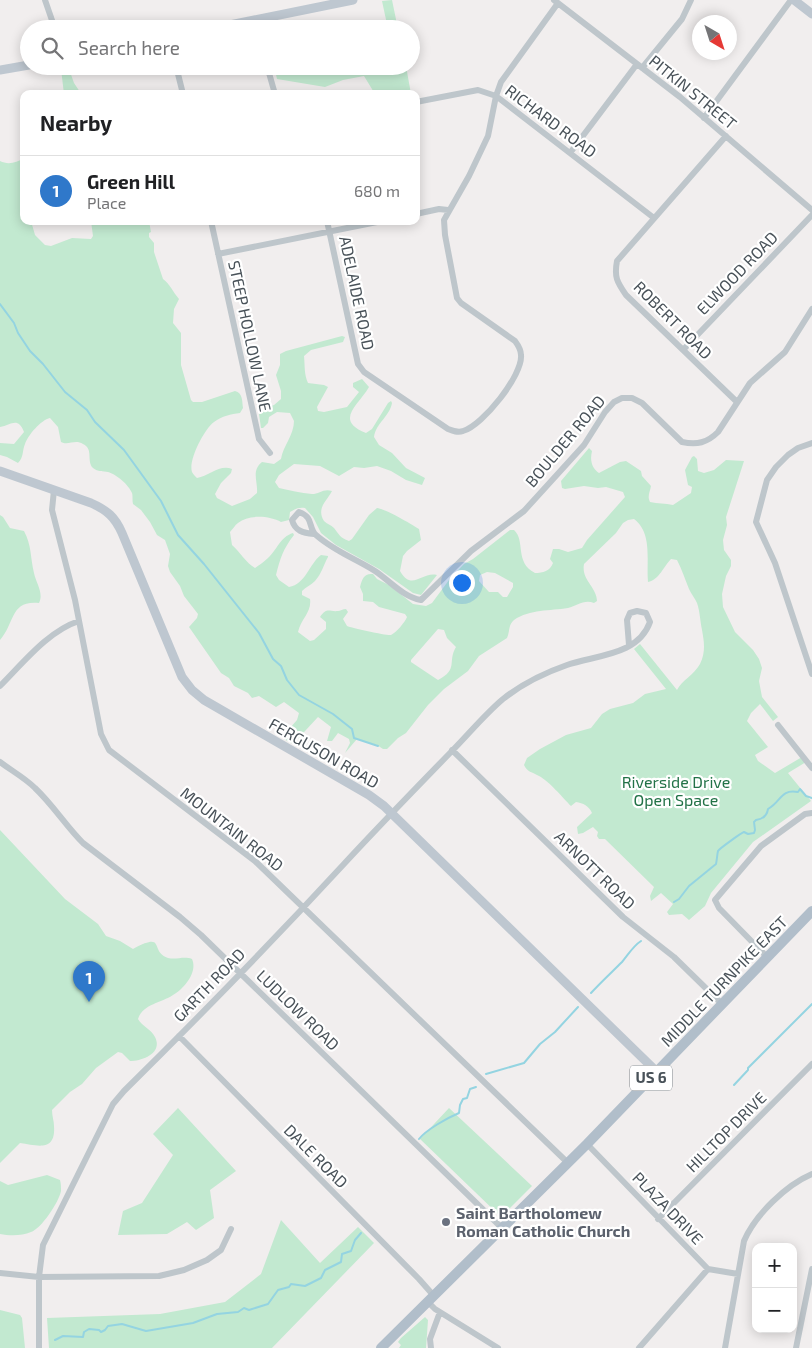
<!DOCTYPE html>
<html lang="en">
<head>
<meta charset="utf-8">
<style>
  body { margin:0; font-family:"Exo 2",sans-serif; background:#f6f6f6; color:#202124 }
  .controls { position:absolute; right:15px; bottom:15px; display:grid; overflow:hidden; border-radius:10px; box-shadow:0 2px 12px #0003 }
  .controls button { width:45px; height:45px; display:grid; place-items:center; padding:0; border:0; border-bottom:1px solid #e0e0e0; background:#fff; color:#202124; font:25px sans-serif }
  .compass { position:absolute; left:692px; top:15px; width:45px; height:45px; border-radius:50%; background:#fff; box-shadow:0 2px 12px #0003; rotate:141deg }
  .you { position:absolute; left:461px; top:582px; width:18px; height:18px; margin:-12px; border:4px solid #fff; border-radius:50%; background:#1a73e8; box-shadow:0 0 0 8px #1a73e833 }
  .badge { display:grid; place-items:center; width:32px; height:32px; border-radius:50%; background:#2f78ca; color:#fff; font-size:16px; font-weight:700 }
  .pin { position:absolute; translate:-50% -41px; filter:drop-shadow(0 1px 2px #0008) }
  .pin::after { content:''; position:absolute; top:26px; width:18px; height:15px; background:inherit; clip-path:polygon(0 0,100% 0,50% 100%) }
  .list { margin:0; padding:0; list-style:none }
  h2 { display:flex; justify-content:space-between; align-items:center; height:65px; margin:0; padding:0 20px; font-size:21px }
  h2 small { font-size:16px; font-weight:400; color:#757577 }
  .list li { display:grid; grid-template-columns:32px 1fr auto; gap:15px; align-items:center; box-sizing:border-box; height:70px; padding:0 20px; border-top:1px solid #e0e0e0 }
  .list b { display:block; font-size:19px; white-space:nowrap }
  .list p { margin:0; font-size:16px; white-space:nowrap; color:#757577 }
  .list em { font-size:16px; font-style:normal; color:#757577 }
  .icon { flex:none; width:28px; height:28px; fill:none; stroke:currentColor; stroke-width:2; stroke-linecap:round; stroke-linejoin:round }
  .map { position:relative; flex:none; width:812px; height:1348px; overflow:hidden }
  .search { position:absolute; background:#fff; box-shadow:0 2px 12px #0003; left:20px; top:20px; width:400px; height:55px; display:flex; align-items:center; gap:12px; box-sizing:border-box; padding:0 18px; border-radius:28px; color:#757577; font-size:19px }
  .panel { position:absolute; background:#fff; box-shadow:0 2px 12px #0003; left:20px; top:90px; width:400px; height:135px; border-radius:10px }
  .map>svg:first-child { display:block }
  .green { fill:#c2e9d0; fill-rule:evenodd }
  .lines { fill:none; stroke-linecap:round; stroke-linejoin:round }
  .stream { stroke:#94d4e1; stroke-width:2 }
  .street { stroke:#bec6cb; stroke-width:6 }
  .secondary { stroke:#bec7d0; stroke-width:9 }
  .primary { stroke:#b1beca; stroke-width:10 }
  .worship-dot { fill:#6b7280; stroke:#fff; stroke-width:2 }
  .labels { text-anchor:middle; stroke-width:4.5; stroke-linejoin:round; paint-order:stroke }
  .shield { fill:#fff; stroke:#80868b; stroke-width:1 }
  .shield-label { font-size:15px; font-weight:bold; fill:#495259 }
  .street-label { font-size:16px; fill:#495259; stroke:#fff }
  .park-label { font-size:16px; fill:#227247; stroke:#fff }
  .worship-label { font-size:16px; font-weight:bold; fill:#5b616d; stroke:#fff; text-anchor:start }
</style>
</head>
<body>
<div class="map">
<svg width="812" height="1348" viewBox="0 0 812 1348">
  <rect width="100%" height="100%" fill="#f1eeee"/>
  <path class="green" d="M392 0 398 29H388L382 1Z
    M64 66H68L74 83 80 92 95 90 108 91 109 94H64L61 69Z
    M274 66H304V68L312 66H406L411 94H375L364 76 343 80 325 87 277 79Z
    M24 158V221H31L35 235 45 245 51 246 72 238 91 239 93 236 91 221H149L151 232 149 233V237L154 243V252L163 279C170 284 173 292 179 299L174 309 173 323 181 333V365L191 400 193 402H202L235 391C243 393 242 401 243 408L240 413C231 414 222 416 214 422 205 428 188 460 192 472 193 474 196 477 197 478 209 476 220 464 232 469L231 473 221 483 215 494 217 498 232 506 250 499 257 493C258 481 251 471 262 462L274 464 281 459C283 446 294 435 294 421L290 413 277 412 269 417 268 423 263 428H261L259 414 261 409 274 405 281 399V391L276 375 280 365V354L286 351 342 336 345 337 343 342 311 350 304 356C305 366 304 374 308 383L324 385 328 387 317 407 318 411 324 412 347 407 359 392 353 387V383L362 379 369 387C358 406 334 420 366 433L372 429 388 403 391 401 392 403C390 416 376 423 374 437L379 445 392 453 406 468 425 478 422 485 406 480 391 471 377 466 364 468 354 467 339 476 320 466 294 464 279 475 275 482 279 488C289 490 301 493 312 494 319 494 324 488 332 491 327 501 316 508 324 521 327 524 331 525 334 528 339 534 340 538 349 541L352 539 369 515 377 508C386 509 411 524 419 529L421 540 407 551 403 556 400 571C412 592 422 571 437 575L421 595 413 593 379 569 336 545 321 533 313 517 305 508C299 507 295 509 290 512L289 520 281 522C270 516 249 514 238 523 235 525 233 529 230 532L232 545C240 552 246 563 255 568 259 565 264 562 268 558 277 550 280 537 293 533L294 535C283 549 280 559 276 575L279 580 289 587C306 584 309 564 321 555L328 556V557C323 566 322 573 315 581 311 585 306 587 302 591V595L310 599C312 612 301 619 298 632L310 641 314 640 326 629V622L320 617C327 607 329 612 338 611 340 611 343 609 346 609L348 612 343 619 347 626C352 628 388 636 391 635 396 633 405 622 407 617L405 614 379 607 373 602 363 601V594L360 587C362 579 364 573 373 574L377 579 389 585 413 604 426 606 432 603 449 580 464 564 473 559 510 530H514C526 541 514 562 535 573 543 573 550 571 553 563L550 559 553 549H559L568 552 582 548 587 540 625 497 623 492 606 487 598 488 584 486 565 489 562 488 561 481 589 448 592 451C590 459 591 468 599 473L620 462 626 461 641 471 642 476 651 486C650 492 647 496 650 502 658 504 665 503 673 505L691 493 692 487 688 485 685 470 692 457 694 456 697 459 698 471 704 473 714 470 726 460 744 461 726 517 727 525 723 540 724 550 731 560V566L726 576 722 594 723 607 735 632 753 650 759 659 762 668 759 681 762 697 778 717 773 721 760 704 751 713 747 721 768 747 755 755 758 761 775 773 802 757 806 762 788 773 811 801 753 842 711 893 705 906 689 920 682 914 669 915 667 912 673 904 661 893 651 901 650 896 654 887 605 839H599L597 836 598 832 593 827 583 833 578 834 577 827 592 813C589 806 583 803 576 802L571 806C563 798 549 781 539 776 532 772 527 772 524 765L527 758 540 749 566 735 591 728 602 714 610 709 633 703 645 694 666 689 634 649 640 644 677 690C682 680 694 675 700 664 706 651 704 642 702 630 700 620 700 612 697 603 695 598 691 594 689 589 685 579 682 570 677 560L671 559C664 566 659 580 648 582 646 562 653 533 634 519L628 520 623 523 616 533 584 564C581 580 597 587 597 601L594 603C584 599 577 606 568 608 550 611 530 609 514 620 508 625 510 632 507 638L479 656 468 671 444 689 428 705 406 733 398 738 387 749H383L377 745 357 739 345 753 350 743 349 739 338 733 332 741H327L331 727 318 717 293 744 284 739 293 730 290 728 297 720 299 713 284 702 276 707 259 696 252 698 248 693 234 686 229 678 221 673 189 627 197 618 198 614 184 596 180 586 170 572 168 566 170 554 165 540 157 535 150 522 141 510 133 504C132 500 133 496 132 493 129 485 116 474 108 472 103 471 98 472 93 468 86 461 94 449 83 444 75 439 68 446 61 442L58 427 50 418C41 420 28 435 25 444 22 451 24 457 18 463L7 457 0 455V443L14 444 24 432C18 416 11 425 0 427V161C8 165 16 163 24 158ZM487 572 495 573 513 583V587L507 597H503L498 592H489L479 581 480 575ZM438 629 444 630 447 638 456 647C447 662 459 669 438 680L411 662V660Z
    M0 515 3 517 10 528 24 531C32 546 30 557 34 573 36 583 44 593 39 603 10 600 15 623 0 640Z
    M0 830 65 899 98 924 106 936 120 941 133 949C167 931 149 952 168 958 176 960 184 956 192 959 198 972 184 989 173 995 161 1003 143 1004 138 1019 142 1026 151 1029 155 1037 163 1053 143 1061 130 1061L122 1053 118 1052 96 1068 82 1084 70 1092 52 1110C52 1116 54 1121 54 1126 56 1153 36 1145 20 1143L0 1163Z
    M178 1108 236 1171 210 1190 214 1218 196 1230 187 1222 167 1234 118 1235 123 1211 142 1203 173 1155 153 1134Z
    M449 1108 532 1186 501 1217 420 1139Z
    M47 1175 60 1180C61 1183 61 1188 61 1191 59 1202 41 1229 31 1232 22 1236 10 1236 0 1234V1181L8 1185 12 1184Z
    M281 1220 320 1263 358 1227 374 1243 272 1348H49L47 1318 160 1314 225 1302 261 1274Z
    M0 1310 20 1315 22 1318 25 1348H0Z
    M425 1317 428 1320 426 1348H399L401 1345 398 1342 401 1338Z"/>
  <g class="lines">
    <path class="stream" d="M0 304 14 323 18 333 30 351 43 364 65 392 87 410 95 422 124 450 161 501 178 535 204 564 259 633 273 659 281 666 287 680 299 695 333 714 352 729 354 738 378 746
      M674 902 679 899 689 886 716 864C717 860 717 855 718 851 719 849 741 833 744 832L748 834 754 833 755 830 754 822 756 820C763 819 767 816 768 809 782 801 780 789 798 792L800 789 806 796 812 798
      M591 993C601 982 612 972 622 962 628 955 633 946 641 941
      M486 1074 524 1063 540 1044 555 1032 578 1007
      M734 1085 748 1070V1068L812 1004
      M419 1139C426 1130 447 1118 459 1113L460 1105 463 1099 467 1098 470 1089 476 1087
      M55 1340 63 1336 83 1337 84 1332 89 1329 99 1330 101 1332 105 1330 108 1326 122 1324 146 1331 193 1323 217 1314 238 1312 244 1308 249 1310 268 1304 278 1290 289 1287 291 1284 305 1286 321 1278 325 1270 341 1262 342 1254 351 1251 355 1240 361 1233"/>
    <path class="street" d="M45 0 55 29
      M554 0 680 97 812 210
      M259 18 261 29
      M176 66 183 94
      M267 66 275 94
      M642 68 682 19 691 0
      M416 102 478 90 496 96 654 218
      M704 118 791 0
      M726 136 617 261C614 277 617 282 626 295L737 402
      M570 153 637 64
      M416 214 439 209 448 210
      M211 221 259 439 270 453
      M327 221 358 364 364 372 448 429C453 431 458 433 463 431 483 425 523 375 521 355 521 349 518 345 515 341L461 303 457 298 445 235 444 220 469 176 488 136 496 96 501 82 558 3
      M218 254 382 221
      M683 350 812 215
      M812 443 798 448 788 455 776 467 767 480 756 522 775 563 812 674
      M54 490 52 510 75 600 101 734 109 750 255 861 568 1163
      M314 534C303 533 295 531 292 520L299 512C314 517 308 528 316 535 334 551 356 559 375 571 390 581 403 597 421 600L471 551 524 511 584 445 605 412 614 402 622 398H632L642 403 682 442C697 445 707 443 718 432L750 383 785 352 812 309
      M0 686C23 663 48 631 79 621
      M778 725 812 768
      M452 750 623 917 674 957 722 1004
      M0 762C12 771 25 778 35 788 53 805 66 826 83 843L180 917 201 935 502 1228
      M767 957 719 908 715 900 761 846 805 814 812 813
      M179 1036 419 1279 434 1296
      M587 1144 708 1269 738 1274
      M658 1219 812 1064
      M0 1273 39 1277 159 1276 184 1270 207 1260 221 1250 231 1229
      M428 1302 435 1309 498 1348
      M39 1348V1277L43 1245 113 1104 124 1091C199 1017 272 942 343 865 378 827 414 790 450 753 468 735 484 715 503 699 522 684 544 673 567 665 595 655 638 656 650 622L646 613 637 611 630 613 627 620 629 645
      M431 1348 430 1339 440 1312
      M639 1348 708 1269
      M725 1348 744 1241C755 1215 786 1185 812 1174
      M796 1348 812 1269"/>
    <path class="secondary" d="M794 0 812 14
      M210 29 353 0
      M0 70 29 65
      M0 471 91 503C107 510 115 517 122 533L182 677 192 690 204 700 369 795 384 806 657 1072"/>
    <path class="primary" d="M381 1348 587 1144 812 911"/>
  </g>
  <circle class="worship-dot" cx="446" cy="1222" r="5"/>
  <g class="labels">
    <rect class="shield" x="630" y="1065.5" width="42" height="25" rx="4"/>
    <g class="shield-label">
      <text x="651" y="1083">US 6</text>
    </g>
    <g class="street-label">
      <text transform="translate(693 92) rotate(39)" y="6">PITKIN STREET</text>
      <text transform="translate(551 121) rotate(37)" y="6">RICHARD ROAD</text>
      <text transform="translate(737 273) rotate(-46)" y="6">ELWOOD ROAD</text>
      <text transform="translate(357 293) rotate(78)" y="6">ADELAIDE ROAD</text>
      <text transform="translate(673 320) rotate(45)" y="6">ROBERT ROAD</text>
      <text transform="translate(250 336) rotate(78)" y="6">STEEP HOLLOW LANE</text>
      <text transform="translate(565 441) rotate(-50)" y="6">BOULDER ROAD</text>
      <text transform="translate(324 753) rotate(30)" y="6">FERGUSON ROAD</text>
      <text transform="translate(232 829) rotate(38)" y="6">MOUNTAIN ROAD</text>
      <text transform="translate(595 870) rotate(44)" y="6">ARNOTT ROAD</text>
      <text transform="translate(724 981) rotate(-46)" y="6">MIDDLE TURNPIKE EAST</text>
      <text transform="translate(209 985) rotate(-46)" y="6">GARTH ROAD</text>
      <text transform="translate(298 1010) rotate(44)" y="6">LUDLOW ROAD</text>
      <text transform="translate(726 1132) rotate(-45)" y="6">HILLTOP DRIVE</text>
      <text transform="translate(316 1156) rotate(45)" y="6">DALE ROAD</text>
      <text transform="translate(668 1208) rotate(46)" y="6">PLAZA DRIVE</text>
    </g>
    <g class="park-label">
      <text x="676" y="788">Riverside Drive<tspan x="676" dy="18">Open Space</tspan></text>
    </g>
    <g class="worship-label">
      <text x="456" y="1219">Saint Bartholomew<tspan x="456" dy="18">Roman Catholic Church</tspan></text>
    </g>
  </g>
</svg>
<div class="controls">
<button>+</button>
<button>−</button>
</div>
<svg class="compass" viewBox="-18 -18 36 36"><path d="M0-13l5 13h-10z" fill="#e53935"/><path d="M0 13l5-13h-10z" fill="#757577"/></svg>
<div class="you"></div>
<div class="pin badge" style="left:89px;top:1002px">1</div>
<div class="search"><svg class="icon" aria-label="search" viewBox="0 0 24 24"><circle cx="10" cy="10" r="6"/><path d="M15 15l6 6"/></svg>Search here</div>
<section class="panel">
<h2>Nearby<small></small></h2>
<ul class="list">
<li><span class="badge">1</span><div><b>Green Hill</b><p>Place</p></div><em>680 m</em></li>
</ul>
</section>
</div>
</body>
</html>
